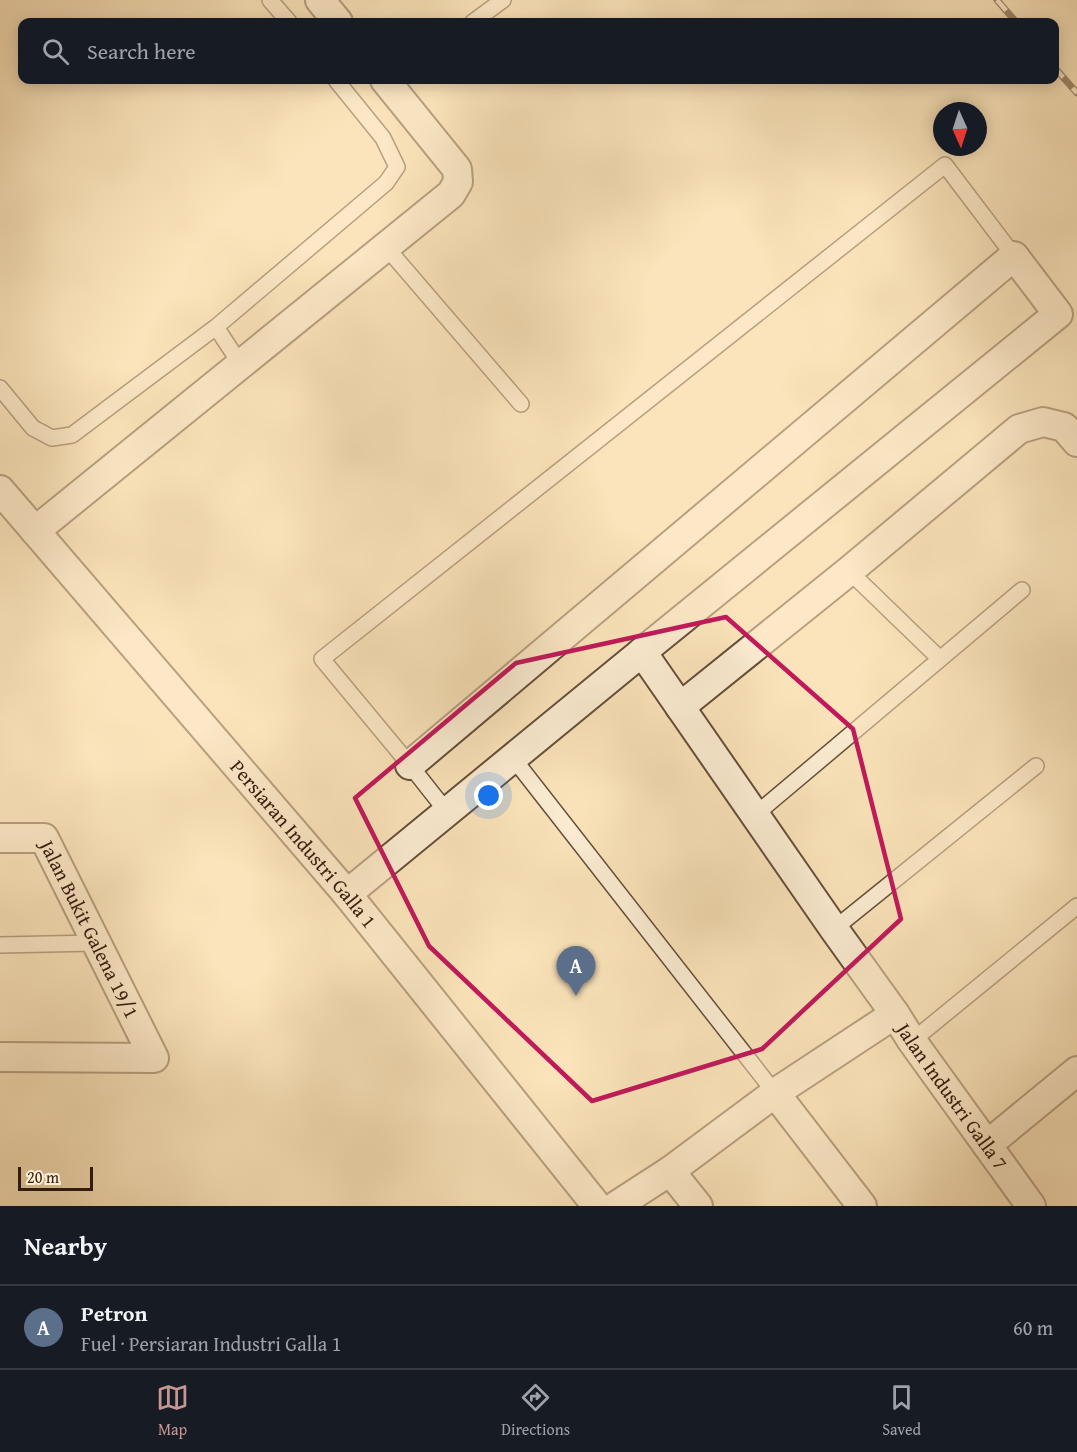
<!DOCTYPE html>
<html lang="en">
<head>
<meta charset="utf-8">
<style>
  body { margin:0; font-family:"Gentium Book Plus",serif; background:#20242c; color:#f1f3f6 }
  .compass { position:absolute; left:933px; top:102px; width:54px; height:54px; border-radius:50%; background:#171b24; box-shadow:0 3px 15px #0003; rotate:177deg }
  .scale { position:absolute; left:18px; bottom:15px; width:75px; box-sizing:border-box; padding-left:6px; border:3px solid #341c0e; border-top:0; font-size:16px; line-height:21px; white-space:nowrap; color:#341c0e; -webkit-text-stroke:4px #fcedd3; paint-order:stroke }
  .you { position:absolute; left:489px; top:796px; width:21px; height:21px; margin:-15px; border:4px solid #fff; border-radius:50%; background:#1a73e8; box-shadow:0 0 0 9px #1a73e833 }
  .badge { display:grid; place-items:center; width:39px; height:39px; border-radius:50%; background:#c59692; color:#fff; font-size:20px; font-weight:700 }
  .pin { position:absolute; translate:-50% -50px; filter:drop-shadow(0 2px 3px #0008) }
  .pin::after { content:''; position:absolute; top:32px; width:21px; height:18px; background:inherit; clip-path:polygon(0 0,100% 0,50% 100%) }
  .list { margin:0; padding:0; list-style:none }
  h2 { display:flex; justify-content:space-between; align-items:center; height:78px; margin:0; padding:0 24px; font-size:26px }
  h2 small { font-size:20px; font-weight:400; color:#9ea1a6 }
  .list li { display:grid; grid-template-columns:39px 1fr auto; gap:18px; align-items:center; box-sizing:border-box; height:84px; padding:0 24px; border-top:2px solid #363941 }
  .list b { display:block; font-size:22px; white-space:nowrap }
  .list p { margin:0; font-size:20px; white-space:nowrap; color:#9ea1a6 }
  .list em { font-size:20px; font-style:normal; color:#9ea1a6 }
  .icon { flex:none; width:33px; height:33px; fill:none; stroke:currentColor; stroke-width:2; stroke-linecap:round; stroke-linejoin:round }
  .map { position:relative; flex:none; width:1077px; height:1206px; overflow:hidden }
  .search { position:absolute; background:#171b24; box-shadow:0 3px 15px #0003; left:18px; right:18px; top:18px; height:66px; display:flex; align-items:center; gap:15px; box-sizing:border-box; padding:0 21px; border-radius:12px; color:#9ea1a6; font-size:22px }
  .sheet { height:162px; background:#171b24 }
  nav { display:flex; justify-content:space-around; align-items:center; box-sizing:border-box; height:84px; border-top:2px solid #363941; background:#171b24; font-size:16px; color:#9ea1a6 }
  nav a { display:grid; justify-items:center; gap:3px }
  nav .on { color:#c59692 }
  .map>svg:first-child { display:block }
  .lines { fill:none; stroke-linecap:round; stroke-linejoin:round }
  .lane-casing { stroke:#664e39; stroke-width:18 }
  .street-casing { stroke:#664e39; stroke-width:32 }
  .lane { stroke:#fcedd3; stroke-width:15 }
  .street { stroke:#fcedd3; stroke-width:28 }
  .rail-casing { stroke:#341c0e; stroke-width:7 }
  .rail { stroke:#fcedd3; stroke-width:4.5; stroke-dasharray:14; stroke-linecap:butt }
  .marked { fill:none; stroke:#c2185b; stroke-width:4.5; stroke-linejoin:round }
  .labels { text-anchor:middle; stroke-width:6; stroke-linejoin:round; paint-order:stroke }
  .street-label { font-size:20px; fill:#341c0e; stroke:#fcedd3 }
</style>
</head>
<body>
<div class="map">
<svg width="1077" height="1206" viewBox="0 0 1077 1206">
  <rect width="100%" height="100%" fill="#fbe4bb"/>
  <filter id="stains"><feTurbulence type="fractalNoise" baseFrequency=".00333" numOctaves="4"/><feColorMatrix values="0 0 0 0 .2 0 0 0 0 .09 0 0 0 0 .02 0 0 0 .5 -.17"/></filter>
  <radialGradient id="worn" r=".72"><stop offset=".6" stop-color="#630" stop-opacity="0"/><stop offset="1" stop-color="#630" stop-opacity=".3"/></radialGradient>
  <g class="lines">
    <defs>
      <path id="lane" d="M270 0 289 22
        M473 22 503 0
        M386 247 521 404
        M216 327 386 183 397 167 383 138 336 80
        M0 388 33 428 52 438 72 435 216 327 241 365
        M849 571 940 659
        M513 758 775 1093
        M447 812 410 765 322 659 945 165 1014 256
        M755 815 1022 590
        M834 929 1036 766
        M0 945 96 943
        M912 1041 1077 906"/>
      <g id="street">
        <path d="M320 0 338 22"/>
        <path id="s1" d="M0 490 347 894 597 1206"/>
        <path d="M35 531 451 194 458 182 457 169 385 80"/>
        <path id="s2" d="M642 652 834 929 895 1014 912 1041 1031 1206"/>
        <path d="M680 707 849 571 1019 429 1043 422 1064 427 1077 442"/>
        <path id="s3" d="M0 838H44L154 1058 0 1057"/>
        <path d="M347 894 642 652 1058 314 1014 256 410 765"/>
        <path d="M775 1093 862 1206"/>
        <path d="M987 1145 1077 1071"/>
        <path d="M670 1171 698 1206"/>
        <path d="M616 1206 670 1171 775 1093 895 1014"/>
      </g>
    </defs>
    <use href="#lane" class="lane-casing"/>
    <use href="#street" class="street-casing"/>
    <use href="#lane" class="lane"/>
    <use href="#street" class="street"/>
    <defs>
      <path id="rail" d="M997 0 1016 22
        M1054 67 1077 93"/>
    </defs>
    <use href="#rail" class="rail-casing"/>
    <use href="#rail" class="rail"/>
  </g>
  <path d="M0 0H1077V1206H0ZM726 617 853 729 901 919 762 1049 592 1101 429 946 355 798 516 663Z" fill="#fbe4bb" fill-opacity=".55" fill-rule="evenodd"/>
  <path class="marked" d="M726 617 853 729 901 919 762 1049 592 1101 429 946 355 798 516 663Z"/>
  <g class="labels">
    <g class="street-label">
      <text dy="7" stroke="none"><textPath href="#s1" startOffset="466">Persiaran Industri Galla 1</textPath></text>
      <text dy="7" stroke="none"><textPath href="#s3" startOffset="146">Jalan Bukit Galena 19/1</textPath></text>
      <text dy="7" stroke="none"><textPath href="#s2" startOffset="542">Jalan Industri Galla 7</textPath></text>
    </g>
  </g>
  <rect width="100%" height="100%" filter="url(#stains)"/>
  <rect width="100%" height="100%" fill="url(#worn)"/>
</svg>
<svg class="compass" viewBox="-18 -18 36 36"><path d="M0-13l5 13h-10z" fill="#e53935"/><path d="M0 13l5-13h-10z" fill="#9ea1a6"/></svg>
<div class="scale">20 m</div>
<div class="you"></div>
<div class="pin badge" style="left:576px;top:996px;background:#5c6f8a">A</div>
<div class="search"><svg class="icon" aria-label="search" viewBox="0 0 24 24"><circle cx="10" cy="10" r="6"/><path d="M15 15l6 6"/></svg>Search here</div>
</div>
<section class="sheet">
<h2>Nearby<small></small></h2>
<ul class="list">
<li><span class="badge" style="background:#5c6f8a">A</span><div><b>Petron</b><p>Fuel · Persiaran Industri Galla 1</p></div><em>60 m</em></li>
</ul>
</section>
<nav>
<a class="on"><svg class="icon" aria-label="map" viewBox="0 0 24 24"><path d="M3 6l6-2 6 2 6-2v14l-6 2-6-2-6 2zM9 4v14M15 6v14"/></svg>Map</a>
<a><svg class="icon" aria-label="directions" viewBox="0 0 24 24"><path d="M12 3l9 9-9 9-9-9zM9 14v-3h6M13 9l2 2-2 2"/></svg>Directions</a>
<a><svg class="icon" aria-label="saved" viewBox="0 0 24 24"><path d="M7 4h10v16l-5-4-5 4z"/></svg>Saved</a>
</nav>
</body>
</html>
